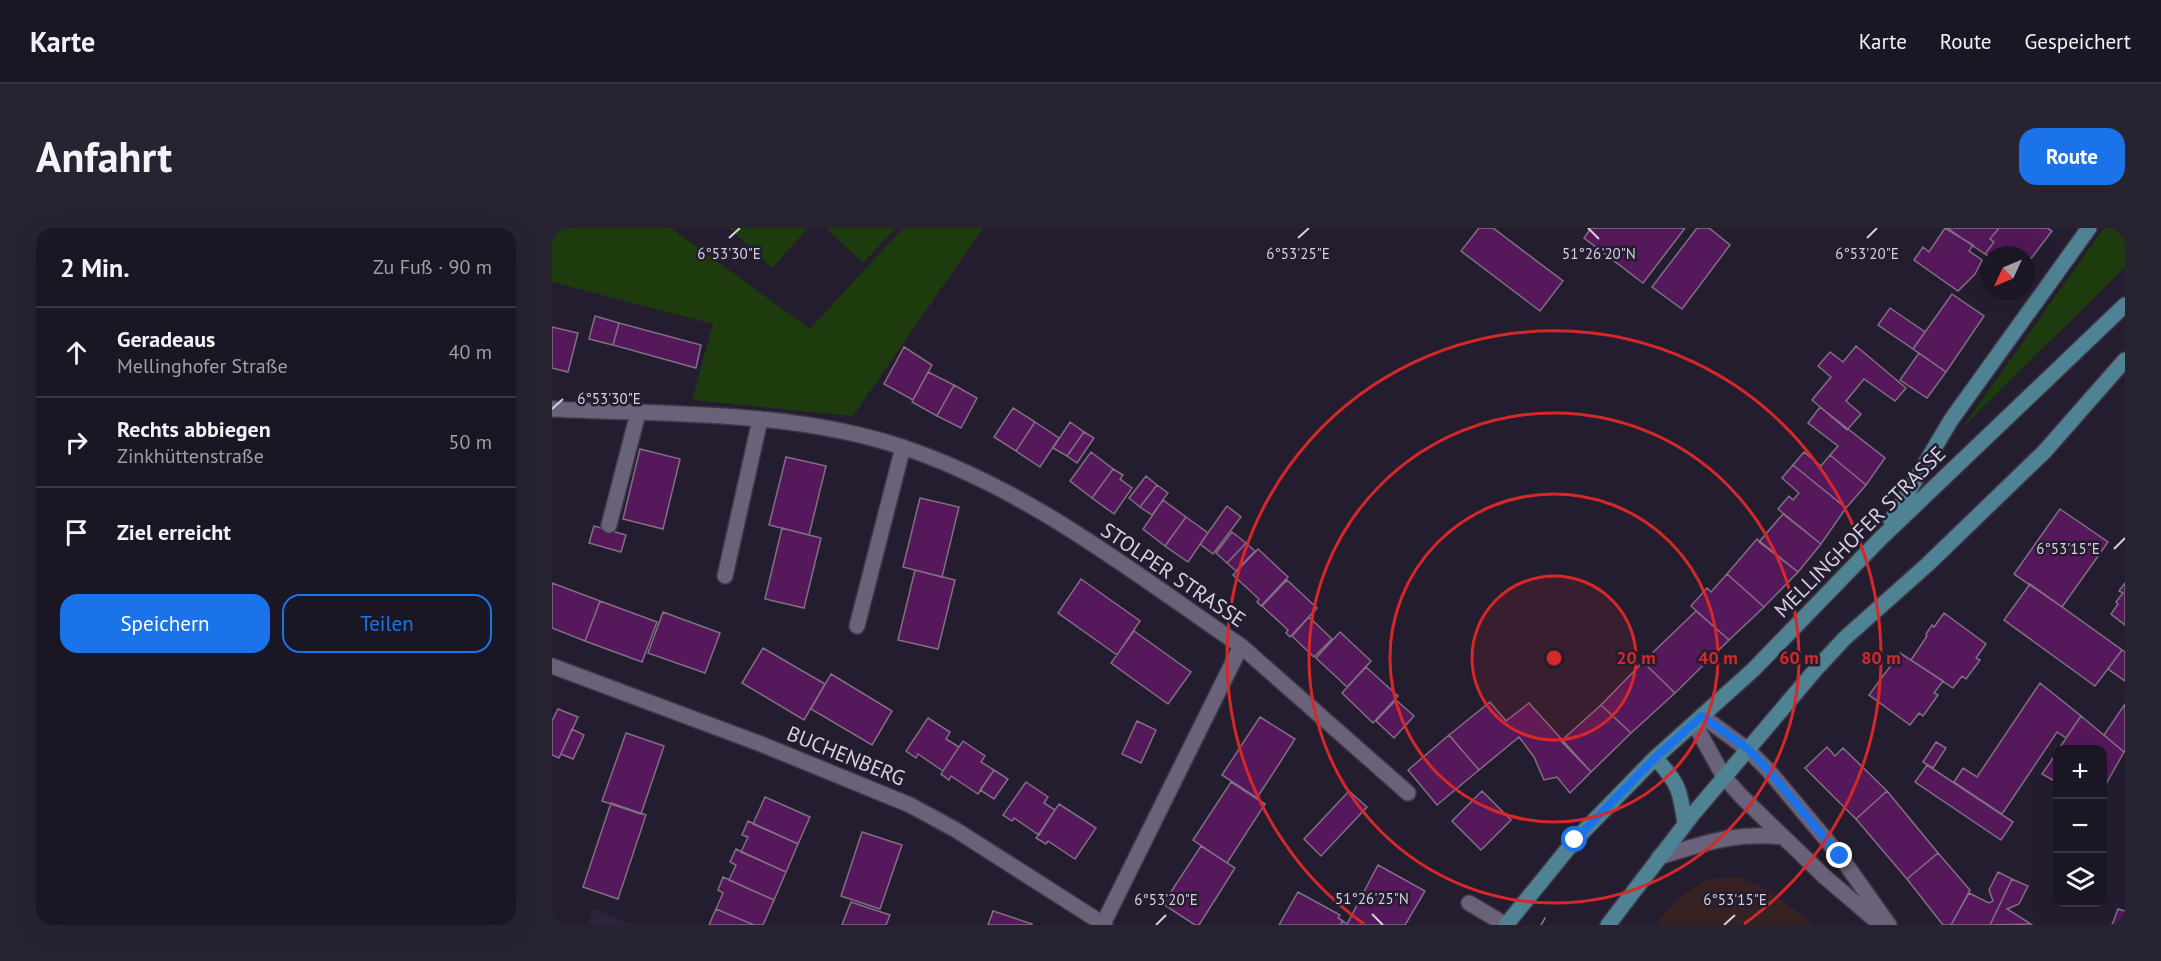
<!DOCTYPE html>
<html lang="de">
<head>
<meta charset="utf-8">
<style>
  body { margin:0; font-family:"PT Sans",sans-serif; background:#282331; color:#f1f3f6 }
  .controls { position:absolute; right:18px; bottom:18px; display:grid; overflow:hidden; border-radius:12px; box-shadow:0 6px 24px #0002 }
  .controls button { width:54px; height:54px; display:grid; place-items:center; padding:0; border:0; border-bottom:2px solid #393541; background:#1b1624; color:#f1f3f6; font:30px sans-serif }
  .compass { position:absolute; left:1429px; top:18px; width:54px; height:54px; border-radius:50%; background:#1b1624; box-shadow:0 6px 24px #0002; rotate:226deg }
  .stop { position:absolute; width:18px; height:18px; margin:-14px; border:4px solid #1a73e8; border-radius:50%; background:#fff }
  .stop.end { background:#1a73e8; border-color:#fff; box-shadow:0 2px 6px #0008 }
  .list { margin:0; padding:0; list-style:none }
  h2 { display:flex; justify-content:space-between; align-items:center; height:78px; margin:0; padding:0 24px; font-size:26px }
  h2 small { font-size:20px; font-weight:400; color:#a09fa6 }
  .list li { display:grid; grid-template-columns:39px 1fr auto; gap:18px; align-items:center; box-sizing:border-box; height:90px; padding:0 24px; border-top:2px solid #393541 }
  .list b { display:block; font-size:22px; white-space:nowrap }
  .list p { margin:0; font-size:20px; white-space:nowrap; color:#a09fa6 }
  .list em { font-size:20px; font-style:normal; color:#a09fa6 }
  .actions { display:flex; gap:12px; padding:18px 24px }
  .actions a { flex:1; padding:14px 0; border:2px solid #1a73e8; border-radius:18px; text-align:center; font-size:21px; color:#1a73e8 }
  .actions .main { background:#1a73e8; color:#fff }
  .icon { flex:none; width:33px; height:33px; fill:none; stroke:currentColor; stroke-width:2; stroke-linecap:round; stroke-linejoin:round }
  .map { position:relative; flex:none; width:1573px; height:697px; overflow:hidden; border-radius:18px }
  header { display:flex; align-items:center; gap:36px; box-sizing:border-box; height:84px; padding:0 30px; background:#1b1624; border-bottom:2px solid #393541 }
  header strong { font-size:28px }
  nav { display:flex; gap:33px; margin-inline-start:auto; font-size:21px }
  .intro { display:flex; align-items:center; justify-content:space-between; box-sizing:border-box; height:144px; padding:0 36px }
  h1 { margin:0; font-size:42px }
  .button { padding:15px 27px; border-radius:18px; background:#1a73e8; color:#fff; font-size:21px; font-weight:700 }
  main { display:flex; gap:36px; padding:0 36px }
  aside { flex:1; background:#1b1624; border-radius:18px; box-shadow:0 6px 24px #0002 }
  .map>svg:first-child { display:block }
  .industrial { fill:#362223 }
  .built { fill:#2c243d }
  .green { fill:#1e3b0e }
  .building { fill:#55185b; stroke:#816f83; stroke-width:1.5 }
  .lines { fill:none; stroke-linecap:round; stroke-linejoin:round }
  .lane-casing { stroke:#3d3747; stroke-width:18 }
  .street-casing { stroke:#3d3747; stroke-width:18 }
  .secondary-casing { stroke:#3d3747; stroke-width:18 }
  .lane { stroke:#696279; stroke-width:15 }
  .street { stroke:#696279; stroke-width:15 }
  .secondary { stroke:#4f8292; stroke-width:15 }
  .tram { stroke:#908b9a; stroke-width:1.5 }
  .route { stroke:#1a73e8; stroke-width:8 }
  .ticks { fill:none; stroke:#d5d1de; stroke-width:2 }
  .ring { fill:none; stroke:#d62828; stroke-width:3 }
  .labels { text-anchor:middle; stroke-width:5; stroke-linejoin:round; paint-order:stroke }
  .street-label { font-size:21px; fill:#d5d1de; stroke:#241d30 }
  .ticks-label { font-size:15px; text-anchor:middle; fill:#d5d1de; stroke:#241d30; stroke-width:5; stroke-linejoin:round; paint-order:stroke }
  .centre { fill:#d62828; stroke:#241d30; stroke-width:3 }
  .ring-label { font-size:18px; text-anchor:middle; font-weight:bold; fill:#d62828; stroke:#241d30; stroke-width:5; stroke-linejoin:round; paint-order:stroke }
</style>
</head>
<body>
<header>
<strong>Karte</strong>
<nav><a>Karte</a><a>Route</a><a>Gespeichert</a></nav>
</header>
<div class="intro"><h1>Anfahrt</h1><a class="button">Route</a></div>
<main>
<aside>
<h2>2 Min.<small>Zu Fuß · 90 m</small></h2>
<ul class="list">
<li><svg class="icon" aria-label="ahead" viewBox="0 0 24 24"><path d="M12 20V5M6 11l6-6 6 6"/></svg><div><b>Geradeaus</b><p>Mellinghofer Straße</p></div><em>40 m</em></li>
<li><svg class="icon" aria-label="right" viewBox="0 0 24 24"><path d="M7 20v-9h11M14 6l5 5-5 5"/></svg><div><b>Rechts abbiegen</b><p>Zinkhüttenstraße</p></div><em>50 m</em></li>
<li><svg class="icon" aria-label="arrive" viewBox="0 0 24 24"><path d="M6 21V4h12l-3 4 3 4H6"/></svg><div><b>Ziel erreicht</b></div></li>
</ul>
<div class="actions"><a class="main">Speichern</a><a>Teilen</a></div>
</aside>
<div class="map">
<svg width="1573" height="697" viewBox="0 0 1573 697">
  <rect width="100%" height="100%" fill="#241d30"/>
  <path class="industrial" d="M1188 649 1219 664 1262 697H1103L1127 670 1156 651Z"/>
  <path class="built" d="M41 681 83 697H36Z"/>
  <path class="green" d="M0 0H119L258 101 351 0H431L301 188 140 172 161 96 0 54Z
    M177 0H256L220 40Z
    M274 0H344L311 35Z
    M1552 0H1573V39L1409 201Z"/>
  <path class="building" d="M927 0H941L1011 53 988 83 909 23Z
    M1039 0H1133L1091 55 1032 10Z
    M1145 0H1157L1178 17 1130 81 1100 59Z
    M1393 0 1421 17 1417 23 1430 32 1423 46 1406 63 1362 32 1371 19 1377 24Z
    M1395 0H1447L1438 11 1442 14 1433 26Z
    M1447 0H1495L1500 3 1474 37V27H1438V29L1433 26 1442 14 1438 11Z
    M1400 66 1432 88 1394 144 1361 121Z
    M1338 80 1373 104 1361 121 1326 97Z
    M43 88 67 95 61 117 37 111Z
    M67 95 149 117 144 140 61 117Z
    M0 99 26 105 16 144 0 140Z
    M1304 118 1354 160 1343 173 1312 151 1294 173 1309 186 1295 202 1260 172 1279 149 1266 138 1278 124 1291 134Z
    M352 119 380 137 361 172 332 156Z
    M1367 125 1394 144 1375 170 1348 152Z
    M376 144 402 157 385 188 360 174Z
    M402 157 425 170 409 200 385 188Z
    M1268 179 1333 230 1314 257 1278 227 1286 218 1256 195Z
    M461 180 483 194 464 223 442 209Z
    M483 194 507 210 488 239 464 223Z
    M518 194 532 204 515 228 501 220Z
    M532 204 542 210 525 235 515 228Z
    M88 221 128 231 111 301 71 291Z
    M539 224 561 241 540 270 518 253Z
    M1252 224 1269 238 1278 227 1314 257 1294 280 1241 237Z
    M234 229 274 238 257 307 217 297Z
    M1241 237 1294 280 1269 316 1226 281 1237 268 1241 272 1247 265 1230 250Z
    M561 241 571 247 568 251 580 260 562 286 540 270Z
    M594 248 605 257 588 279 577 270Z
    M605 257 616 265 600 287 588 279Z
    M368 270 407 279 390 349 351 339Z
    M611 272 634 289 613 318 591 301Z
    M675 278 689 289 661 326 648 316Z
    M1508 281 1556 314 1510 379 1462 346Z
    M1231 286 1269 316 1246 344 1207 314Z
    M634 289 656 305 636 334 613 318Z
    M42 298 74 307 69 324 37 315Z
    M230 300 269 310 252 380 213 371Z
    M680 304 694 315 675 335 664 325Z
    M1205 311 1246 344 1212 379 1175 346Z
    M694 315 703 323 684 343 675 335Z
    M706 321 736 349 709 378 705 374 707 371 681 347Z
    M363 342 403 352 386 421 346 412Z
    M1175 346 1212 379 1177 412 1139 378 1155 360 1159 364Z
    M529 351 588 393 565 427 506 385Z
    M735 352 765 380 738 409 734 405 736 402 710 378Z
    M0 355 48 373 33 413 0 400Z
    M1573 355V397L1559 386 1566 376 1564 374 1571 365 1567 363Z
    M1478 356 1570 422 1543 458 1452 392Z
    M48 373 105 394 90 434 33 413Z
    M1144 383 1177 412 1123 465 1091 434Z
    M111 384 168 405 153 445 96 425Z
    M1392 385 1434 416 1424 430 1428 432 1414 451 1410 448 1401 460 1359 432 1375 408 1374 406 1380 397 1382 399Z
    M757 389 780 411 762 429 740 408Z
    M582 403 639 444 616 476 559 435Z
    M788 404 819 433 795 459 764 430Z
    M211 420 273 456 252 492 190 455Z
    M1570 422 1573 424V453L1556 441Z
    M1348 425 1391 453 1382 465 1386 467 1371 488 1367 485 1358 497 1317 467Z
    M1091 434 1123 465 1079 505 1049 477Z
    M814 439 846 468 821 495 790 465Z
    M279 446 340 483 320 517 259 481Z
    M1488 455 1529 488 1514 510 1505 504 1450 586 1402 554 1411 540 1425 549Z
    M844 472 862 488 842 510 824 493Z
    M938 474 954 493 977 475 1039 544 1018 565 1005 549 992 552 982 529 967 509 927 542 897 507Z
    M1573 476V523L1572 524 1552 507Z
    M1049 477 1079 505 1039 544 1009 513Z
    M6 481 26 489 7 530 0 527V493Z
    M1529 488 1572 524 1550 563V522H1506Z
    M708 489 743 511 705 570 670 547Z
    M376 490 398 504 394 511 407 519 391 543 366 526 364 530 354 523Z
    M585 493 604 502 589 535 570 526Z
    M20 501 32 507 21 531 9 526Z
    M74 505 112 518 89 586 50 573Z
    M897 507 927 542 885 577 856 542Z
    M411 513 433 528 429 534 442 542 426 566 399 548 397 552 389 546Z
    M1384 514 1394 520 1381 540 1371 534Z
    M1275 519 1283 528 1291 520 1335 563 1304 591 1253 540Z
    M1506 523V555L1490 546Z
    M1375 537 1461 594 1449 612 1363 554Z
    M442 542 456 551 442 571 428 562Z
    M474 554 496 569 492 575 503 582 487 607 462 590 460 593 451 587Z
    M679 554 713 576 675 635 641 612Z
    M797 563 815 579 769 628 752 611Z
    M930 563 959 592 929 622 900 593Z
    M1335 563 1386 625 1355 651 1304 591Z
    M213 569 258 589 246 616 201 596Z
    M59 575 94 587 66 671 31 659Z
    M507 576 544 600 523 631 496 613 494 616 484 610Z
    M196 593 246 616 234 644 189 624 196 609 190 607Z
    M310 604 350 617 328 681 289 668Z
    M649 618 683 640 647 697H643L611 676Z
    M184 621 234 644 222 672 177 652 184 637 178 634Z
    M1386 625 1418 662 1399 697H1391L1355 651Z
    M826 637 873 663 853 697H788L791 693 795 696Z
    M1446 644 1460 651 1438 697H1399L1417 665 1437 675 1441 673 1437 662Z
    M171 649 222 672 211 697H202L164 681 171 665 166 662Z
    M1460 651 1476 658 1467 676 1455 681 1479 696 1438 697Z
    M746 664 788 687 786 690 791 693 788 697H727Z
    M299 674 338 687 334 697H290Z
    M164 681 202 697H157Z
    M1566 681 1573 683V697H1560Z
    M441 683 480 696V697H436Z"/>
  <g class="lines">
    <defs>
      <path id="lane" d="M689 418 856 565
        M917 675 954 697"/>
      <path id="street" d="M0 181C116 187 238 182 350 219 475 260 582 345 689 418L551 696
        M57 297 86 185
        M173 348 208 192
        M305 398 351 219
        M0 438 209 516 358 577 404 602 553 697
        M1150 488 1195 521 1216 542 1288 628 1337 697
        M1142 495 1172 549 1191 570 1273 649 1329 697
        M1107 629C1153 615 1182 604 1231 609"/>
      <path id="secondary" d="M1339 293 1399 192 1537 0
        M1103 530C1127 555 1128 562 1133 596
        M954 697 1023 612 1103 530 1201 442 1328 311 1573 77
        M1056 697 1141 586 1265 440 1293 410 1376 336 1493 223 1573 132"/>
    </defs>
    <use href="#lane" class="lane-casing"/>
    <use href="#street" class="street-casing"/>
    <use href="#secondary" class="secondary-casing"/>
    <use href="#lane" class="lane"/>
    <use href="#street" class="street"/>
    <use href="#secondary" class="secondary"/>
    <path class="tram" d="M989 697 993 690"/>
  </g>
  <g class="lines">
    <path class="route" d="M1023 612 1103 530 1150 488 1196 521 1216 542 1288 628"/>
  </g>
  <path class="ticks" d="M1036 0 1047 11M177 10 188 0M746 10 757 0M1315 10 1325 0M0 181 11 171M1562 321 1573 310M820 686 831 697M604 697 614 687M1172 697 1183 687"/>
  <circle cx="1002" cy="430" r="82" fill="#d62828" fill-opacity=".12"/>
  <g class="ring">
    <circle cx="1002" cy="430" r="82"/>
    <circle cx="1002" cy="430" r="164"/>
    <circle cx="1002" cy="430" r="245"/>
    <path d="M812 696A327 327 0 1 1 1192 696"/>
  </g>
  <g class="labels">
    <g class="street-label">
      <text transform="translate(1308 304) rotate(-45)" y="7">MELLINGHOFER STRASSE</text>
      <text transform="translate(621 347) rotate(34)" y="7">STOLPER STRASSE</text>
      <text transform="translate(294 528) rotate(22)" y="7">BUCHENBERG</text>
    </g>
  </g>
  <g class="ticks-label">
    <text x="177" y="31">6°53'30"E</text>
    <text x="746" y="31">6°53'25"E</text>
    <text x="1315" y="31">6°53'20"E</text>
    <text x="1047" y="31">51°26'20"N</text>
    <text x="57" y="176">6°53'30"E</text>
    <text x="1516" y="326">6°53'15"E</text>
    <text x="820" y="676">51°26'25"N</text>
    <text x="614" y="677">6°53'20"E</text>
    <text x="1183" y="677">6°53'15"E</text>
  </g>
  <circle cx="1002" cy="430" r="9" class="centre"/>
  <g class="ring-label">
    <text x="1084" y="436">20 m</text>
    <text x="1166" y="436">40 m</text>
    <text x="1247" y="436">60 m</text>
    <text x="1329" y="436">80 m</text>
  </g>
</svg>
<div class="controls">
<button>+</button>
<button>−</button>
<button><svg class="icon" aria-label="layers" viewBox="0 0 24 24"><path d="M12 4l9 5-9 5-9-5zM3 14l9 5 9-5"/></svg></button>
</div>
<svg class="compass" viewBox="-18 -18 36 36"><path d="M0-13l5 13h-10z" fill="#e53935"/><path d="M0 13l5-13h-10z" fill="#a09fa6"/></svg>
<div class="stop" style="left:1023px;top:612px"></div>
<div class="stop end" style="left:1288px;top:628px"></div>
</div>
</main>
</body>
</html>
